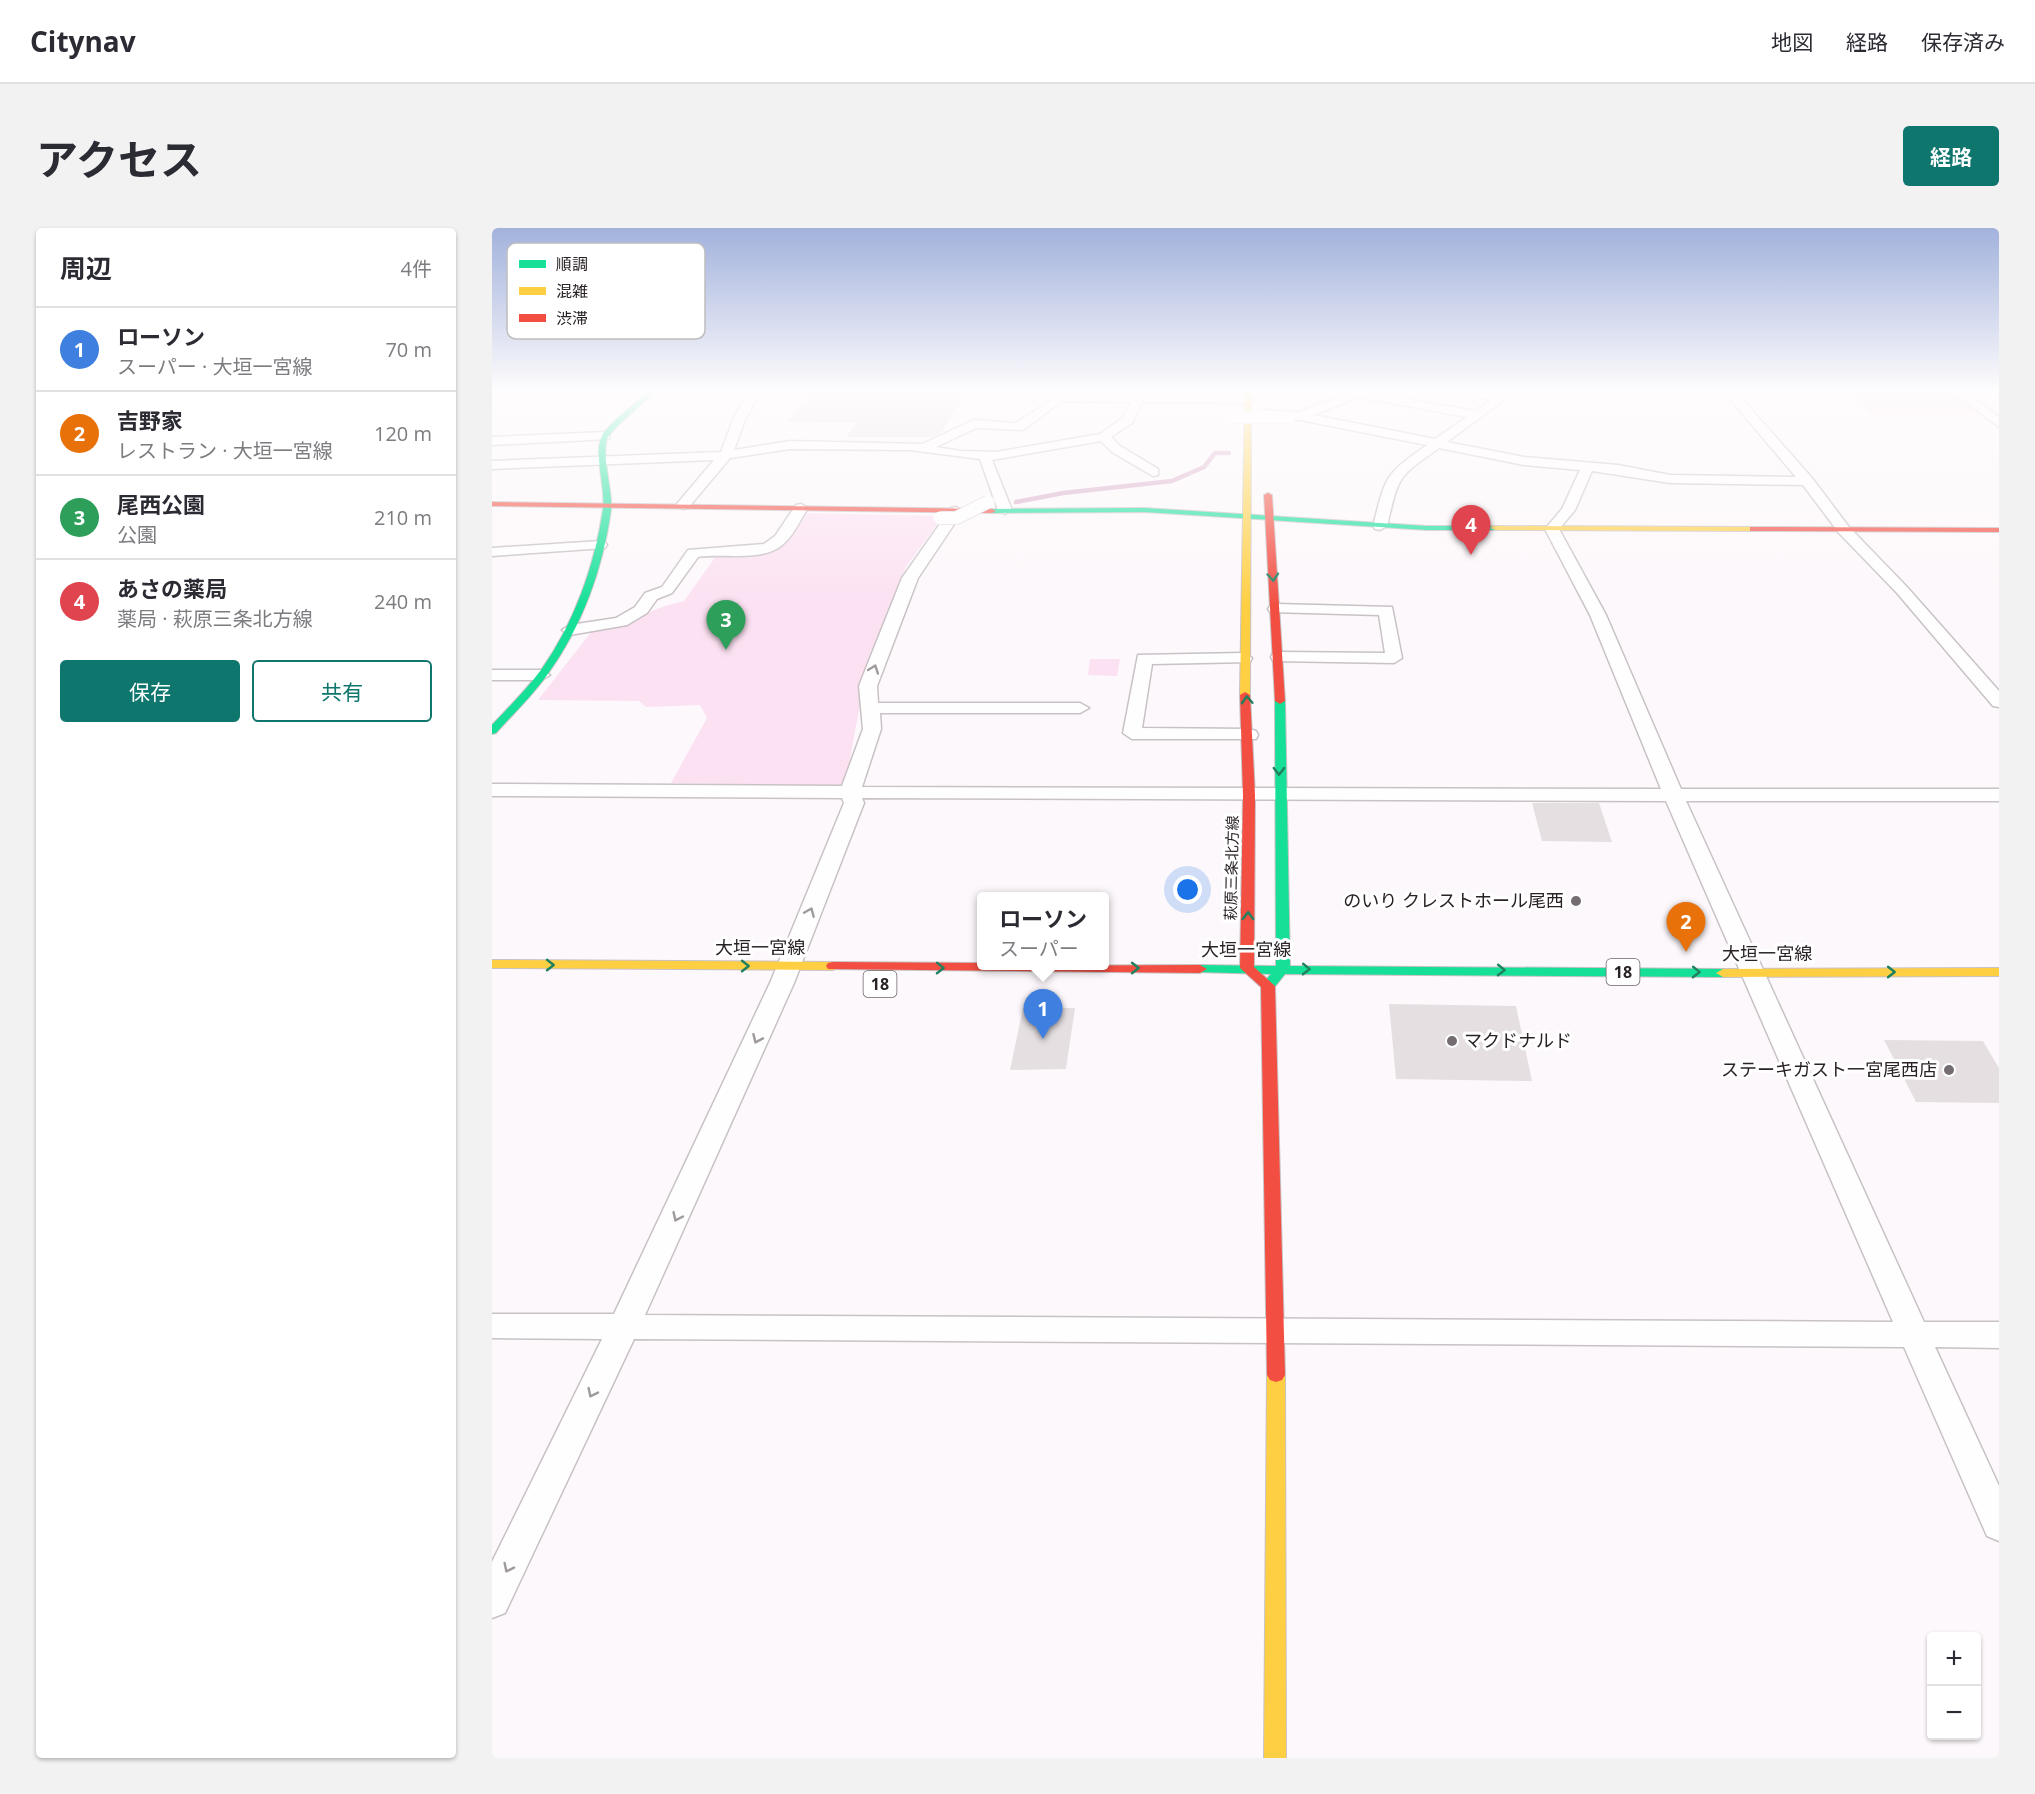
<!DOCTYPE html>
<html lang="ja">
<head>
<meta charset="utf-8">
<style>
  body { margin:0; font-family:"Open Sans","Noto Sans JP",sans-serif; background:#f2f2f3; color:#2b2b33 }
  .controls { position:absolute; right:18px; bottom:18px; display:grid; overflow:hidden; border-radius:6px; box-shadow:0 2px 4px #0004 }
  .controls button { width:54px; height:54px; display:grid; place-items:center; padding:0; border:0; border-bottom:2px solid #e1e1e2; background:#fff; color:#2b2b33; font:30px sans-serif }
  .you { position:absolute; left:696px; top:662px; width:21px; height:21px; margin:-15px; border:4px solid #fff; border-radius:50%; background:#1a73e8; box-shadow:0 0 0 9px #1a73e833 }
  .badge { display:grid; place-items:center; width:39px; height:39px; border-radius:50%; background:#0f766e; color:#fff; font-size:20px; font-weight:700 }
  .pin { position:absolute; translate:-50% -50px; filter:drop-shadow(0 2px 3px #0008) }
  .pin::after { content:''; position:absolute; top:32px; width:21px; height:18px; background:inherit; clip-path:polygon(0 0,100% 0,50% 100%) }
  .popup { position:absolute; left:485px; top:664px; width:132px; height:78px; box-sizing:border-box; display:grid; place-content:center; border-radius:6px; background:#fff; filter:drop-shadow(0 2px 4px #0005); font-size:20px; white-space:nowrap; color:#7c7c81 }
  .popup b { font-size:22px; color:#2b2b33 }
  .popup::after { content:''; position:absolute; left:50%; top:100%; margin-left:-12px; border:12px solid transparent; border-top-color:#fff }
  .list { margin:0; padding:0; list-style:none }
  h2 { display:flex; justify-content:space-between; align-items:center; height:78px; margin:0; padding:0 24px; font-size:26px }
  h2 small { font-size:20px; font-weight:400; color:#7c7c81 }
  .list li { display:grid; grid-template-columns:39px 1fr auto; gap:18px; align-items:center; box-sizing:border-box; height:84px; padding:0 24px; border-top:2px solid #e1e1e2 }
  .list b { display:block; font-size:22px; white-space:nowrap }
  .list p { margin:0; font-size:20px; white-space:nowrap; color:#7c7c81 }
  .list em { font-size:20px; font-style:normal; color:#7c7c81 }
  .actions { display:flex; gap:12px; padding:18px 24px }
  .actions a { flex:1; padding:14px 0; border:2px solid #0f766e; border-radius:6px; text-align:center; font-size:21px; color:#0f766e }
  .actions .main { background:#0f766e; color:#fff }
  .map { position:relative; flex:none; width:1507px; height:1530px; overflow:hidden; border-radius:6px }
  header { display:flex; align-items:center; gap:36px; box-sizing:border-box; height:84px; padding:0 30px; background:#fff; border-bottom:2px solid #e1e1e2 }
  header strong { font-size:28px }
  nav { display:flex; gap:33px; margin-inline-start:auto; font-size:21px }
  .intro { display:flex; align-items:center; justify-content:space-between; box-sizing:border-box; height:144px; padding:0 36px }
  h1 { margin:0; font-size:42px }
  .button { padding:15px 27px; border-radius:6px; background:#0f766e; color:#fff; font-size:21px; font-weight:700 }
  main { display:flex; gap:36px; padding:0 36px }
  aside { flex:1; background:#fff; border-radius:6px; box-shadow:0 2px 4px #0004 }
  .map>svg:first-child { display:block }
  .green { fill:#fce1f2 }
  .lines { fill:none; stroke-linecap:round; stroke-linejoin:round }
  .stream { stroke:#d9aec9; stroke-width:4.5 }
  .building { fill:#e5dfe2 }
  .street-casing { stroke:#c8c2c5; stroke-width:3 }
  .fast-casing { stroke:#c8c2c5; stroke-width:2 }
  .slow-casing { stroke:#c8c2c5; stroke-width:2 }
  .jam-casing { stroke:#c8c2c5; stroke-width:2 }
  .street { fill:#fffefe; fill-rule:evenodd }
  .fast { fill:#16e098; fill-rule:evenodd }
  .slow { fill:#ffcf43; fill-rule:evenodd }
  .jam { fill:#f24e42; fill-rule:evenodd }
  .street-bridge-casing { stroke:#c8c2c5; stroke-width:14; stroke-linecap:butt }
  .street-bridge { stroke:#fffefe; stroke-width:13 }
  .oneway { stroke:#20815f }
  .oneway2 { stroke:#9f9b9d }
  .poi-dot { fill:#736d71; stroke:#fff; stroke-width:2 }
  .labels { text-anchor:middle; stroke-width:6; stroke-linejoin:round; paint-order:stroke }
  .far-street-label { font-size:15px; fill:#292226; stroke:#fff }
  .shield { fill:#fff; stroke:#696467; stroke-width:1.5 }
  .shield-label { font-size:16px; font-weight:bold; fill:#292226 }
  .poi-label { font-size:18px; fill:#292226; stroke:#fff; text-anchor:end }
  .street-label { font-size:18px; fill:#292226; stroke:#fff }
  .key { fill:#fff; stroke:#bfbdbe; stroke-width:1.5 }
  .key-label { font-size:16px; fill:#292226 }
</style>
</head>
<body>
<header>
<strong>Citynav</strong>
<nav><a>地図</a><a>経路</a><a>保存済み</a></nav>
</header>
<div class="intro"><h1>アクセス</h1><a class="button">経路</a></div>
<main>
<aside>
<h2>周辺<small>4件</small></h2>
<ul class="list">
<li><span class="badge" style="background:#3f7fe0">1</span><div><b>ローソン</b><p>スーパー · 大垣一宮線</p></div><em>70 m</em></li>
<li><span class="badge" style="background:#e8710a">2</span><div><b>吉野家</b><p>レストラン · 大垣一宮線</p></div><em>120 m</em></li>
<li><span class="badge" style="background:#2e9e5b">3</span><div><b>尾西公園</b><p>公園</p></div><em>210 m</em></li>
<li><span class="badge" style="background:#e0444e">4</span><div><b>あさの薬局</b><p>薬局 · 萩原三条北方線</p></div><em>240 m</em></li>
</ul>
<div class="actions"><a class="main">保存</a><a>共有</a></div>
</aside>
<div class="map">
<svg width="1507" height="1530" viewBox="0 0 1507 1530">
  <rect width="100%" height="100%" fill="#fdf8fb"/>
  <path class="green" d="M1354 165 1461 166 1489 187H1380Z
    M312 285 451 288 414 339 369 471 353 558 179 555 215 490 208 477 154 479 147 473 46 472 100 403C135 397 159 380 192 373L224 328 232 325 270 326Z
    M598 431H628L625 448 596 447Z"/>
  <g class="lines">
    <path class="stream" d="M524 274 571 265 680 253 712 239 723 225H737"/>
  </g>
  <path class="building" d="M321 164H474L450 204 439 209H354L365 195 295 194Z
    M1040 575H1107L1120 614 1050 613Z
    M897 776 1024 778 1040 853 904 851Z
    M531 780H583L574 841 518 842Z
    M1392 812 1491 813 1507 840V875L1424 874Z"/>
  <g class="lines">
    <defs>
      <path id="street" d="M254 164 268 165 253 192 242 222 298 213 430 216 482 192 524 195 567 167H642L644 164H654L653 167 756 169 762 172 756 175 650 174 640 195 619 209 628 218 666 241V247L661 248 620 224 609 213 500 232 520 282 513 286 506 282 488 231 418 222 298 221 238 230 196 280 191 281 184 277 222 232 0 241V233L229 224 241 192 255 167ZM570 173 639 174 631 190 608 206 504 224 469 223 444 219 484 200 531 202Z
        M860 164H874L983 183 999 172 969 166 968 164 1007 166 1023 164 955 214 1032 229 1126 237 1178 247 1304 249 1232 164H1244L1320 250 1357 299 1415 359 1507 463V479L1501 478 1405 365 1347 305 1311 257 1178 255 1100 243 1083 282 1067 301 1114 387 1189 561H1507V573H1194L1432 1094H1507V1120L1443 1119 1507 1258V1313L1495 1308 1412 1119 142 1111 13 1385 0 1390V1334L110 1111 0 1110V1086H122L278 755 352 575 350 570 0 568V556L350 558 371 501 367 458 386 410 410 350 459 280 464 279 471 283 426 350 385 458 386 475H588L597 480 588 485H388L389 501 370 559 1169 561 1098 387 1053 301 1070 281 1088 242 1032 237 947 220C905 250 907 247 895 298L888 302 883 301 881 298C894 248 892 247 935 217L808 192 773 190 767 186 773 182 807 184ZM866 169 975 189 943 211 822 187ZM370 570 1174 573 1401 1094 153 1087 302 755 372 575Z
        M1461 164H1473L1507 189V199Z
        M113 204 117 205V211L0 217V209Z
        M309 276 316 280C308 292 301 309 289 318 268 334 231 325 206 329L180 365 165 371 155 385 135 397 78 407 70 402 78 397 124 390 143 379 153 365 170 359 196 322 272 316 283 308 304 277Z
        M108 313 113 314 115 317 113 320 0 328V320Z
        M784 376 900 379 910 430 902 435 781 433 779 429 781 425 787 424 893 425 887 387 778 384 776 381 778 378Z
        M752 425 760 430 758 434 660 436 650 500 757 501 764 503 766 507 764 511H640L631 505 646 427Z
        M0 442H49L58 447 49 452H0Z"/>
      <path id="fast" d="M156 164H162C152 175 122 199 116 209 108 225 121 262 119 282 111 340 90 399 55 447 40 468 21 486 4 505L0 506V497C17 479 34 462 49 442 82 396 103 337 111 281 114 260 101 226 110 208 114 198 146 173 156 164Z
        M653 280 935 298H1003L1007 300 1003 302H935L653 284 500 285 496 283 500 281Z
        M788 470 793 473 798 738 1231 741 1238 745 1231 749 793 746 781 761 776 762 769 758 779 746 703 744 701 741 708 737 784 738 783 473Z"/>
      <path id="slow" d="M753 164H759L758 467 753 470 748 467Z
        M1000 298 1261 299 1265 301 1261 303 1003 302 999 300Z
        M0 732 341 734 348 738 341 742 0 740Z
        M1507 740V748L1231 749 1224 745 1231 741Z
        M784 1140 790 1142 793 1147 794 1530H772L775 1147 778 1142Z"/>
      <path id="jam" d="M776 265 780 267 793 473 788 476 783 473 772 267Z
        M0 274 500 281 504 283 500 285 0 278Z
        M1258 299 1507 300V304L1261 303H1258Z
        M753 464 758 467 763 567 762 739 783 758 793 1147 790 1152 784 1154 778 1152 775 1147 769 759 748 740 751 567 748 467Z
        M341 734 490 735V738L708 737 715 741 708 745 336 741 334 738 336 735Z"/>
    </defs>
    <use href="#street" class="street-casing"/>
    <use href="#fast" class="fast-casing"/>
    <use href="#slow" class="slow-casing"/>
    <use href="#jam" class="jam-casing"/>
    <use href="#street" class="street"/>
    <use href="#fast" class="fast"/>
    <use href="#slow" class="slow"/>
    <use href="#jam" class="jam"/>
    <defs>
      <path id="street-bridge" d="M742 189H797
        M448 290H464L496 274"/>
    </defs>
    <use href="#street-bridge" class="street-bridge-casing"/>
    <use href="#street-bridge" class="street-bridge"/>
  </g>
  <defs><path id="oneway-chevron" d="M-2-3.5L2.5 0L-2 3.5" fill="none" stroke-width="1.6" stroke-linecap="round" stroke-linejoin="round" transform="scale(1.5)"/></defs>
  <g class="oneway">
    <use href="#oneway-chevron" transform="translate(781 349) rotate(85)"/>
    <use href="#oneway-chevron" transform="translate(755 472) rotate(-93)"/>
    <use href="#oneway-chevron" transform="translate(787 543) rotate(90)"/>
    <use href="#oneway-chevron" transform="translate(756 688) rotate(-89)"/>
    <use href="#oneway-chevron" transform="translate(58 737)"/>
    <use href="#oneway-chevron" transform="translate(253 738)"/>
    <use href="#oneway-chevron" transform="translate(448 740) rotate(1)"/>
    <use href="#oneway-chevron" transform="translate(643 740)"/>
    <use href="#oneway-chevron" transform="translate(814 741) rotate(1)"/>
    <use href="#oneway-chevron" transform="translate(1009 742) rotate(1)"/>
    <use href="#oneway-chevron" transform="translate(1204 744) rotate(1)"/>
    <use href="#oneway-chevron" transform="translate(1399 744)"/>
  </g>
  <g class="oneway2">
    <use href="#oneway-chevron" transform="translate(382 441) rotate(-70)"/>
    <use href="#oneway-chevron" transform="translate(318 684) rotate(-67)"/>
    <use href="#oneway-chevron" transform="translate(265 811) rotate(114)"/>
    <use href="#oneway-chevron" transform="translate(185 989) rotate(115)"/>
    <use href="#oneway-chevron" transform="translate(100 1165) rotate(116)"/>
    <use href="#oneway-chevron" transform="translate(16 1340) rotate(116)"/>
  </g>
  <linearGradient id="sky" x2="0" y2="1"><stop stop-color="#a2b2dc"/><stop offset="0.43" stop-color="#fefcfd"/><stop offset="1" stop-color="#fefcfd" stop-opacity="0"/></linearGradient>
  <rect width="1507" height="378" fill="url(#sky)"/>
  <g class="poi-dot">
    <circle cx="1084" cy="673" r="6"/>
    <circle cx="960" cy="813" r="6"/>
    <circle cx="1457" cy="842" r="6"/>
  </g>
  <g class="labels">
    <g class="far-street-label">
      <text transform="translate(740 640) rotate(-89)" y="5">萩原三条北方線</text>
    </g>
    <g class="shield">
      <rect x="1114.5" y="731" width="33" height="26" rx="4.5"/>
      <rect x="371.5" y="743" width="33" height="26" rx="4.5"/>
    </g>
    <g class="shield-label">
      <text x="1131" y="750">18</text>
      <text x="388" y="762">18</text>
    </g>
    <g class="poi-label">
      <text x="1072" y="679">のいり クレストホール尾西</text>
      <text x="972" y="819" text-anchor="start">マクドナルド</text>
      <text x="1445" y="848">ステーキガスト一宮尾西店</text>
    </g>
    <g class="street-label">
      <text x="268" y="726">大垣一宮線</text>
      <text x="754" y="728">大垣一宮線</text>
      <text x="1275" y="732">大垣一宮線</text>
    </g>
  </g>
  <rect x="15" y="15" width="198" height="96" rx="9" class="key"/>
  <rect x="27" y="32" width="27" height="8" fill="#16e098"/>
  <rect x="27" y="59" width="27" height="8" fill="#ffcf43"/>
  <rect x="27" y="86" width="27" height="8" fill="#f24e42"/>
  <g class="key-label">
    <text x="64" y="42">順調</text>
    <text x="64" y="69">混雑</text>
    <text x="64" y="96">渋滞</text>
  </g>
</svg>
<div class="controls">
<button>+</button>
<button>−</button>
</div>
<div class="you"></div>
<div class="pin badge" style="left:551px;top:811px;background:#3f7fe0">1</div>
<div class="popup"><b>ローソン</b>スーパー</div>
<div class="pin badge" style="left:1194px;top:724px;background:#e8710a">2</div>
<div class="pin badge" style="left:234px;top:422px;background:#2e9e5b">3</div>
<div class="pin badge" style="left:979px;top:327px;background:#e0444e">4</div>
</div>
</main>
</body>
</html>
